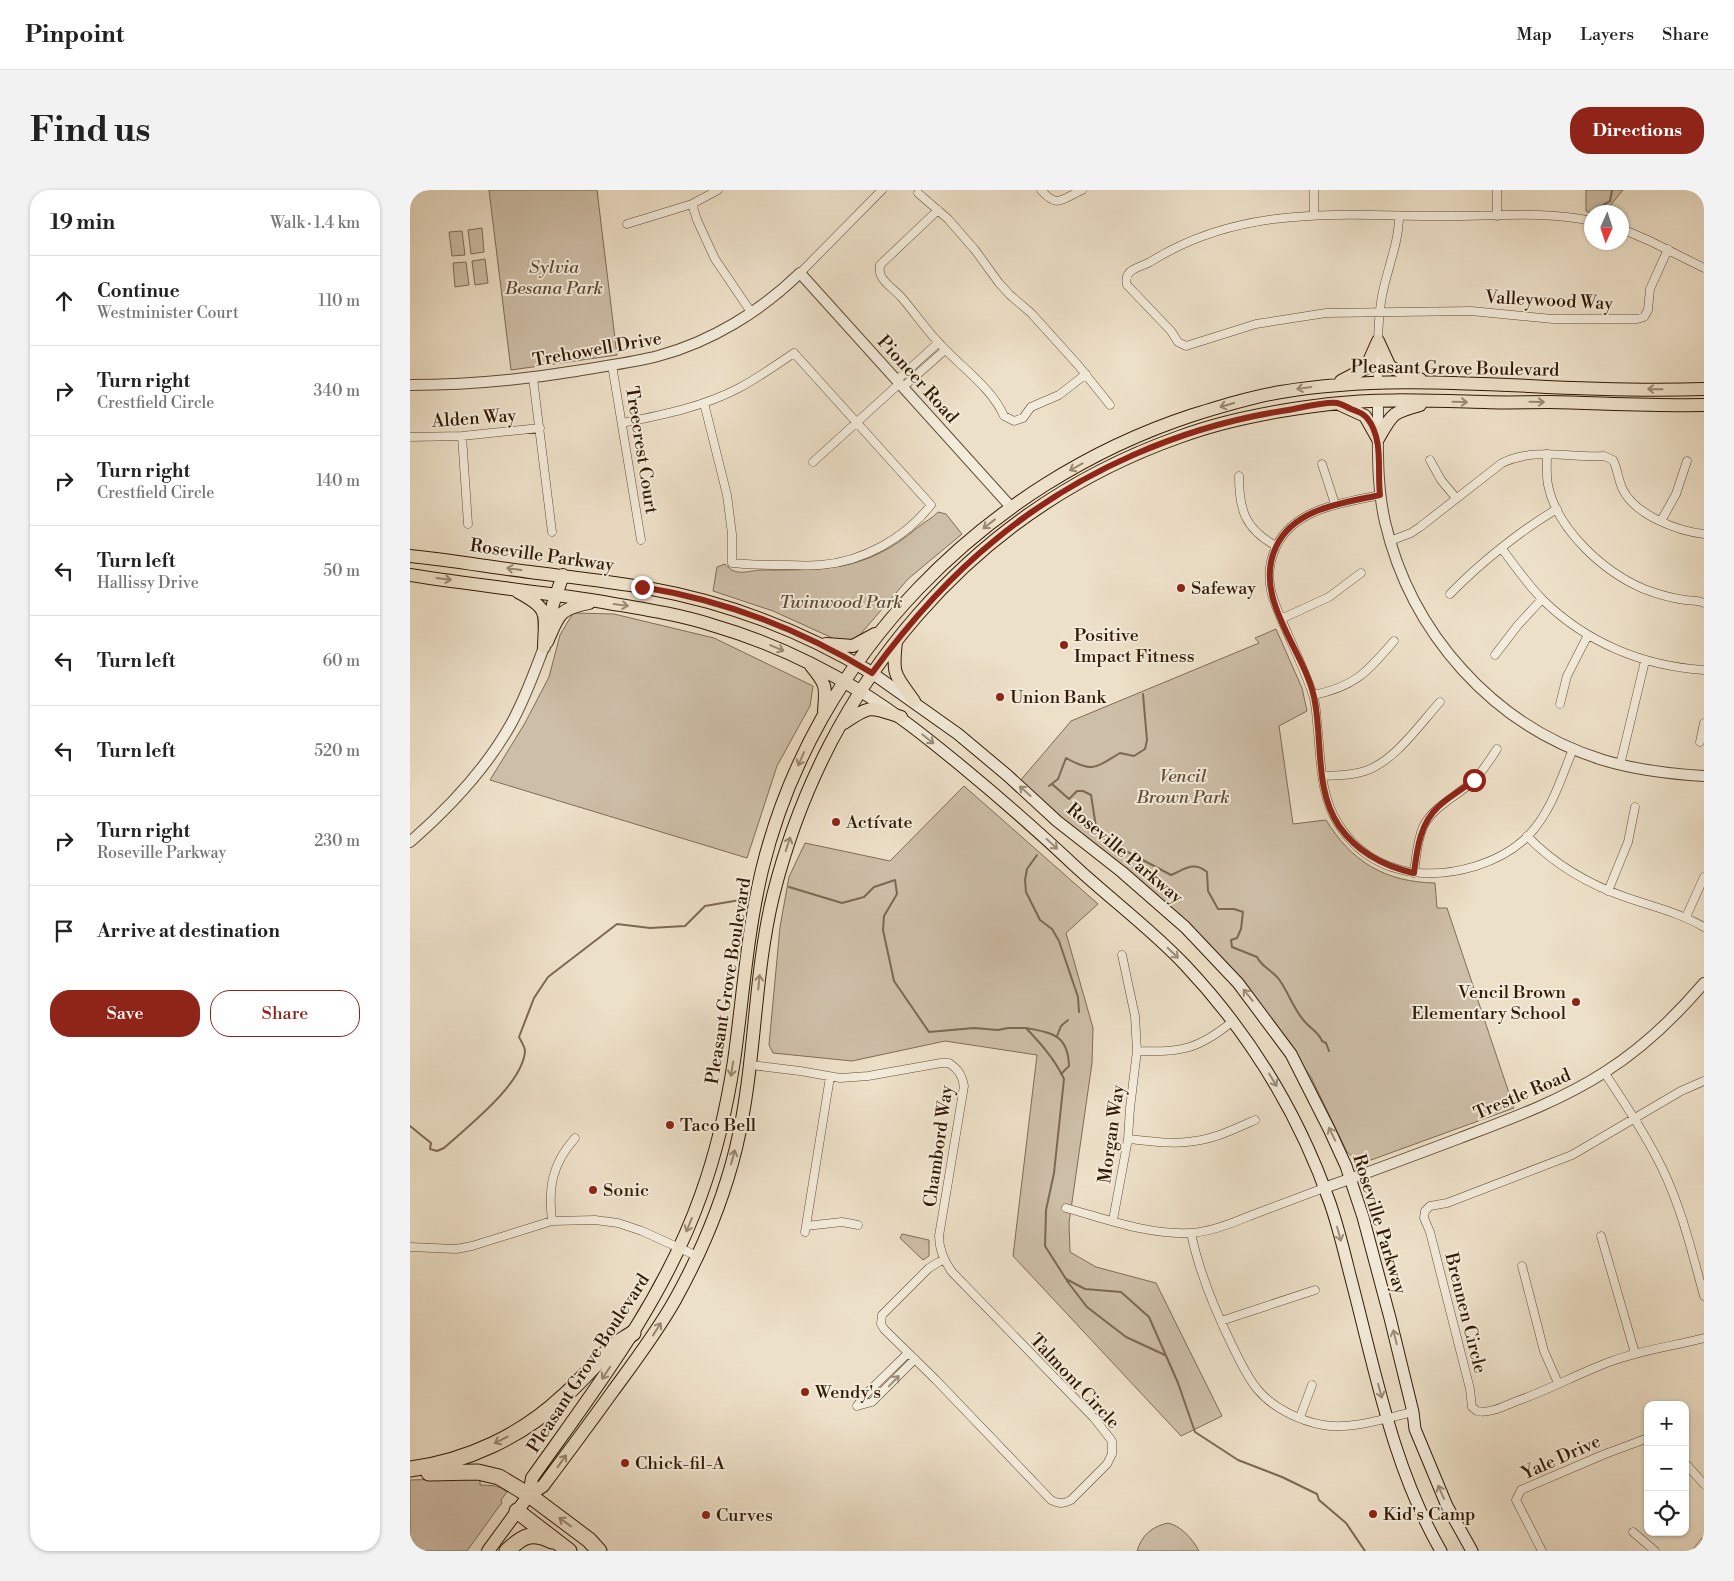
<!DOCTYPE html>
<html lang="en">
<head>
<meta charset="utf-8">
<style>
  body { margin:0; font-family:"Libre Bodoni",serif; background:#f2f2f2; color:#222 }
  .controls { position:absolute; right:15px; bottom:15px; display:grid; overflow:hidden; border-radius:10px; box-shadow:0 1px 4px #0004 }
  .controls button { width:45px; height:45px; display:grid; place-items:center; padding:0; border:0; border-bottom:1px solid #e0e0e0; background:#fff; color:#222; font:25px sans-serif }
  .compass { position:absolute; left:1174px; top:15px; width:45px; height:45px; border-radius:50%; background:#fff; box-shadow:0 1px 4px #0004; rotate:183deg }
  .stop { position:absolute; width:15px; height:15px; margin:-11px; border:4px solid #8f2418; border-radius:50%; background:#fff }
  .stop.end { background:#8f2418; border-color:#fff; box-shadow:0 1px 5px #0008 }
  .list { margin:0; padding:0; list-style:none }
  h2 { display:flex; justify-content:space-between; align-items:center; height:65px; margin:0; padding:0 20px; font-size:21px }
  h2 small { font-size:16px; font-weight:400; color:#767676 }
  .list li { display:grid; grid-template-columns:32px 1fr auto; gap:15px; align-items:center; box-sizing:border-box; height:90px; padding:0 20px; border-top:1px solid #e0e0e0 }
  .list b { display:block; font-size:19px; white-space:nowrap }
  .list p { margin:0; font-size:16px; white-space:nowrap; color:#767676 }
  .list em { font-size:16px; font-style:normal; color:#767676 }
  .actions { display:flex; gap:10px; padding:15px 20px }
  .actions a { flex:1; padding:11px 0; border:1px solid #8f2418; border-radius:20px; text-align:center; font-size:18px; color:#8f2418 }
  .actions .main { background:#8f2418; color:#fff }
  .icon { flex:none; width:28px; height:28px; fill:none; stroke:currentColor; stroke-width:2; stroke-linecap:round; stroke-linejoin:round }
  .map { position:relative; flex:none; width:1294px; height:1361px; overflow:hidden; border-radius:20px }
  header { display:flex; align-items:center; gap:30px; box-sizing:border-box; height:70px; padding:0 25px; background:#fff; border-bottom:1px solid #e0e0e0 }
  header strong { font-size:24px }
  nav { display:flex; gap:28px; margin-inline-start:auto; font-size:18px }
  .intro { display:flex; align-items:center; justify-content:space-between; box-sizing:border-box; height:120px; padding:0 30px }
  h1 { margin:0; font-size:35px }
  .button { padding:12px 22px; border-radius:20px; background:#8f2418; color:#fff; font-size:18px; font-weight:700 }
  main { display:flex; gap:30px; padding:0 30px }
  aside { flex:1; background:#fff; border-radius:20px; box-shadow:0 1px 4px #0004 }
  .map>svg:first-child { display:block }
  .green { fill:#cdbea7; stroke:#7f6c55 }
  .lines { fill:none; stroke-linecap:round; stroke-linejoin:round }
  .stream { stroke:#7b6951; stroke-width:2 }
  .minor-casing { stroke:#604c34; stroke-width:9 }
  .tertiary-casing { stroke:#604c34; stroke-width:12 }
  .secondary-casing { stroke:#311a03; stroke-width:13 }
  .primary-casing { stroke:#311a03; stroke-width:14 }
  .motorway-casing { stroke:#311a03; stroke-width:17 }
  .minor { stroke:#f3ebdb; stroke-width:8 }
  .tertiary { stroke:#f3ebdb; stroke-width:10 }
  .secondary { stroke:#f3ebdb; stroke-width:11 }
  .primary { stroke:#ede0c8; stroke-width:12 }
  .motorway { stroke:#ede0c8; stroke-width:15 }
  .oneway { stroke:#98876f }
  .oneway2 { stroke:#9c8d7a }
  .route { stroke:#8f2418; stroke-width:6 }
  .poi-dot { fill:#8f2418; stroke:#f3ebdb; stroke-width:2 }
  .labels { text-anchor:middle; stroke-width:4; stroke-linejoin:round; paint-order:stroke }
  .park-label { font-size:18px; font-style:italic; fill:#604b34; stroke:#f3ebdb }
  .street-label { font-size:18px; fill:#311a03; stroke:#f3ebdb }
  .poi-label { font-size:18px; fill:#311a03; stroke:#f3ebdb; text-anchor:start }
</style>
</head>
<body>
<header>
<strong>Pinpoint</strong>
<nav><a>Map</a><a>Layers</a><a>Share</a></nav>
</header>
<div class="intro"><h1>Find us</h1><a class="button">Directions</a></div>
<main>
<aside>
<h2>19 min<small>Walk · 1.4 km</small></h2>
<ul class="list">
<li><svg class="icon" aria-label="ahead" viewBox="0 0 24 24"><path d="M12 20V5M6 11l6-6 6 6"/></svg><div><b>Continue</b><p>Westminister Court</p></div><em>110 m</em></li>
<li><svg class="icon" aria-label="right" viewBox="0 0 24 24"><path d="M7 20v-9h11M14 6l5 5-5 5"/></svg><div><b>Turn right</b><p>Crestfield Circle</p></div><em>340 m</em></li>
<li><svg class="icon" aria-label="right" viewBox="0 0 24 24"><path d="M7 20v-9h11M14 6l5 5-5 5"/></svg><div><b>Turn right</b><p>Crestfield Circle</p></div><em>140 m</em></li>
<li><svg class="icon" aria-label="left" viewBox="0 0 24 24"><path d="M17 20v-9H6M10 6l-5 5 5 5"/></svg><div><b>Turn left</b><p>Hallissy Drive</p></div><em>50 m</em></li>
<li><svg class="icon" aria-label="left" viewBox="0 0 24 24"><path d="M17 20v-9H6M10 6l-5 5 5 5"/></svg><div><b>Turn left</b></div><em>60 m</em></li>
<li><svg class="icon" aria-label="left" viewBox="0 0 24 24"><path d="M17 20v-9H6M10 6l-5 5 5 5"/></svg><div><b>Turn left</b></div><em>520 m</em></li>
<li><svg class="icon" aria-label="right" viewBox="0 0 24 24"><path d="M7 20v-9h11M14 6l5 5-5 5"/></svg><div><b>Turn right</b><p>Roseville Parkway</p></div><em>230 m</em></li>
<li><svg class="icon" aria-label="arrive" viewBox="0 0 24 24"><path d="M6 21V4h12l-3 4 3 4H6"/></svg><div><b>Arrive at destination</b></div></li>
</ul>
<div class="actions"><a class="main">Save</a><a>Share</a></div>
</aside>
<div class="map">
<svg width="1294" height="1361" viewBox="0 0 1294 1361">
  <rect width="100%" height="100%" fill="#ede0c8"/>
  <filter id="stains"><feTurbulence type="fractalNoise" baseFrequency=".004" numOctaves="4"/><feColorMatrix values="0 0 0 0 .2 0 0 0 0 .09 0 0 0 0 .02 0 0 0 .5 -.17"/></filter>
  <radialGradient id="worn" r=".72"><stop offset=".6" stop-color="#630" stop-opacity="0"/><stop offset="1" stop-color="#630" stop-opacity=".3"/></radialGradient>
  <path class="green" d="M79 0H187L207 165 101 180Z
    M1176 0H1213L1195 22 1181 23 1176 21Z
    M72 38 74 62 61 64 58 40Z
    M52 41 55 65 42 66 39 42Z
    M75 69 78 93 65 95 62 71Z
    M56 72 59 95 45 97 43 73Z
    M528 322 536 324 552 344 498 389 448 447 439 452 429 451 363 421 303 401 307 377 315 374C327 388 337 380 353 380 417 380 456 381 507 338 515 331 522 329 528 322Z
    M163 423 204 424 304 448 403 496 400 516 367 576 337 668 80 590 115 533 139 487 150 445Z
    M866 439 892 498 897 521 869 536 883 634 916 630C942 672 975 692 1025 693L1027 718H1037L1104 918 961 970C950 971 945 970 937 962L901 887 835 799 755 717 610 591 661 531 849 453 845 448Z
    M554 596 688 714 656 743 683 838 682 873 659 1033 660 1062 686 1077 746 1093 812 1226 771 1246 603 1066 627 865 535 851 442 871 363 863 359 855 370 737 379 687 395 653 480 671Z
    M492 1044 519 1050V1066L513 1070 490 1048Z
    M72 1288 70 1290V1295C81 1296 88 1294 97 1302L91 1310 92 1313 88 1318 57 1361H0V1290Z
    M758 1333C771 1336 782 1348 789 1361H727C732 1345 741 1337 758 1333Z"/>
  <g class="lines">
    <path class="stream" d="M1185 22 1188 18 1200 11 1202 0
      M642 594 659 609 667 601H673L681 605 686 637 695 650 761 685C775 679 784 671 797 682L798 701 808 719H824L833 722 831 739 827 748 821 750 822 757 847 767C851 776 861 780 868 788 879 802 884 822 897 834 904 841 909 843 912 851L916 853 919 861
      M639 596 648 589 656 568C683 583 685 578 710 563L724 566 735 559 737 550 733 504
      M627 665 617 679 615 690 616 702 630 730 642 739 649 751 668 807 669 822
      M379 697 432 713 454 707 464 697 485 690 487 704 474 726 473 740 484 791 519 842 564 838 588 840 598 838H616C630 853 645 869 654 889L644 983 636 1020 635 1056 656 1089 675 1099 711 1102 739 1127 768 1193 785 1242 828 1270 872 1287 907 1304 909 1310 936 1333 955 1361
      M616 838C643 843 658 845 659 876L651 884
      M647 846 651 836 658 830
      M0 936 21 953 20 959 27 961 34 958C57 937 113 894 115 861 115 857 111 851 109 847L124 808 138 787 207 734 240 738 275 736 295 716 330 710
      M657 1091 677 1117 716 1147 755 1165"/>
    <defs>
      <path id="minor" d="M631 0C648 19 651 9 672 0
        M508 3 538 29 565 60 589 93 600 105 621 123 668 175 700 215
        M282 14 287 30 305 69 341 122
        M528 20 470 75C470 79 469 82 471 86 475 94 486 101 492 108 505 123 516 140 531 155 552 178 581 197 594 226L604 231 613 228 621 217 649 205 676 184
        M904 25V0
        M1087 26V0
        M1182 31C1135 21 1085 26 1038 26 932 26 834 13 740 72 729 78 713 79 717 95L761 141 768 152 776 156 846 134 916 123 1061 121 1143 129H1227L1234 127 1238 120 1240 99 1258 59
        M217 34 282 14 308 0
        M1212 39 1240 51 1294 78
        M390 83 472 0
        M202 175 231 350
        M123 188 142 342
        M487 190 528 153
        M968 192C968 164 967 134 972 106 977 79 989 53 989 26
        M493 197 535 160
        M212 233C252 225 293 217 329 198 348 188 366 175 384 163L521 315C495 348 453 372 410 375 399 376 387 375 376 375 358 375 340 375 322 373V344L317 305 294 213
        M52 246 58 334
        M0 247 52 246 130 238
        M1137 264C1137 275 1136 285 1138 295 1147 340 1194 382 1234 399 1247 404 1261 408 1275 410 1281 411 1288 410 1294 413
        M1020 270 1031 290 1046 308
        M403 272 490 193
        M912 274 925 314
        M829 286C829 320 835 339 866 356
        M970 305C933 313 884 318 866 357 861 368 858 381 860 394 861 408 868 420 873 433 883 456 894 479 902 502 906 512 906 522 907 532 911 566 909 605 929 635 960 683 1014 692 1066 676 1085 670 1104 660 1118 646 1141 622 1151 589 1163 559
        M1251 331 1266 304 1277 271
        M980 351 1001 343 1010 337 1092 273C1126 257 1158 268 1194 266L1203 270C1208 280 1208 290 1213 300 1226 325 1267 341 1294 344
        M1092 359C1105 376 1117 394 1133 410 1177 453 1233 476 1294 480
        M1040 404C1069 374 1111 340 1147 319
        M871 429 919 407 951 383
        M1085 465 1108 435 1132 409
        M903 505C945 497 957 482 984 451
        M1150 514 1157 486 1178 445
        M1290 552 1294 533
        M1210 575 1235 471
        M913 586C927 585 941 586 955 581 985 571 1009 535 1030 512
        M1117 646C1146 676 1179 695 1218 708 1244 717 1270 723 1294 737
        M1004 683C1006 668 1007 651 1013 637 1024 615 1047 607 1064 590 1073 581 1080 570 1087 559
        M1198 701 1218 652 1225 617
        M1276 727 1294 687
        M727 861C771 863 789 859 823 831
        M341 875 390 881 430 888 458 886 531 873H539C548 879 552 885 554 896L529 1046C529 1060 534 1071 542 1082L684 1228 702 1251V1264L697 1274 661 1310C653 1314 649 1314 641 1310L526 1190 474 1139 471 1134 472 1125 519 1078 534 1069
        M1194 882C1215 914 1236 945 1252 978 1272 1019 1282 1063 1294 1106
        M1294 891 1271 901 1162 965 1037 1013 1020 1016 1015 1021 1014 1028 1020 1042 1060 1199 1062 1217 1067 1221C1079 1224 1095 1216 1107 1211 1139 1200 1169 1183 1202 1171 1232 1160 1263 1156 1294 1148
        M718 949C741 951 763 955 785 951 806 948 825 939 845 930
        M656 1018C696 1029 738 1045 780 1043 801 1042 822 1033 842 1025 866 1016 890 1007 914 998
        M703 1030 718 949 720 918 727 861 725 826 712 765
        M142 1031C138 997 142 974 165 948
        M396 1036 432 1032 448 1035
        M395 1042 420 887
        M781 1043C789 1082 804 1118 821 1153 829 1169 836 1186 848 1200 863 1218 890 1231 913 1235 943 1240 975 1228 1003 1222
        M1191 1046 1225 1163
        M0 1057 46 1059 62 1056 142 1031 185 1030 208 1033 232 1041 287 1066
        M1112 1076 1134 1161 1148 1193
        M811 1131 905 1100
        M447 1216 462 1212 505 1169
        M447 1216 455 1205 498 1163
        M890 1227 902 1195
        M1275 1273 1294 1294
        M1223 1342 1245 1361
        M1132 1361 1106 1310 1111 1300 1195 1264 1238 1248
        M1287 1361 1294 1352"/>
      <path id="tertiary" d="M0 195C56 195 111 190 166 181 193 176 221 173 248 166 301 152 351 121 390 83L601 317
        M968 211C968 252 966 292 975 332 1001 443 1083 536 1193 570 1226 580 1260 584 1294 586
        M0 652C39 618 76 579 101 534 115 509 124 483 134 457
        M914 998C960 982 1005 965 1050 948 1100 929 1150 911 1195 882 1233 858 1265 827 1294 793"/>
      <path id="secondary" d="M462 483 548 544 597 585 647 631 712 682 775 737 828 793 881 864 919 939 936 976 953 1027 980 1128 1003 1222 1005 1239 1037 1316 1062 1361
        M450 501C486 523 517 548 550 575 590 608 629 642 667 678 703 711 742 740 775 775 841 845 888 922 920 1013 928 1036 934 1061 940 1085 965 1179 982 1276 1031 1361"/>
      <path id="primary" d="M968 151 979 175 982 178 1010 189
        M931 191 956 178 968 151
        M931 215 955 226 968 249
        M968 249C983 223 981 223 1010 215
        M0 366C40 370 80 377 120 382 159 387 198 391 237 398 316 412 393 441 462 483
        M0 385C62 395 125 401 187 411 226 418 264 423 302 435 354 450 404 473 450 501
        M108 402C140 419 135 423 134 457
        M139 436 143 414 153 385
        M137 452C149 425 148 419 179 413
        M486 452C482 486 485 484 504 511
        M416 454 443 456 465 444
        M401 476C417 495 416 497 414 521
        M434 533C462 514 460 517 491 527
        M119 1305 122 1288C186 1198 254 1110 291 1005 307 961 317 916 324 871 333 807 337 743 352 680 404 466 575 293 783 225 812 216 841 207 871 202 954 188 1036 192 1119 196 1177 199 1236 201 1294 199
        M78 1361 119 1305 133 1296C157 1264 180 1233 203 1201 225 1171 247 1142 265 1110 291 1063 313 1011 326 958 346 875 343 789 363 706 416 494 561 321 769 247 817 229 869 220 920 214 971 208 1024 211 1075 212 1096 213 1118 212 1139 212 1191 213 1242 216 1294 215"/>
      <path id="motorway" d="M0 1279C56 1272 112 1246 153 1207 170 1192 185 1174 201 1158 208 1152 216 1148 223 1143
        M19 1283 68 1282 89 1287 119 1305 179 1350 189 1361
        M107 1321 159 1361
        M97 1361C113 1346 120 1341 142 1351"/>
    </defs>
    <use href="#minor" class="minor-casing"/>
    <use href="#tertiary" class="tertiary-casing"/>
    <use href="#secondary" class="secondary-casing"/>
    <use href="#primary" class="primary-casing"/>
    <use href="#motorway" class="motorway-casing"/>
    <use href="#minor" class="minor"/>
    <use href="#tertiary" class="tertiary"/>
    <use href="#secondary" class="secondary"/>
    <use href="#primary" class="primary"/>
    <use href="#motorway" class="motorway"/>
  </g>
  <defs><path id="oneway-shaft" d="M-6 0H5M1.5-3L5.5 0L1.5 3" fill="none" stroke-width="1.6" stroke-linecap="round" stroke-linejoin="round" transform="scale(1.25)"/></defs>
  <g class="oneway">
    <use href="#oneway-shaft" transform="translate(894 198) rotate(172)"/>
    <use href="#oneway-shaft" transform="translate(1245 199) rotate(-179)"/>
    <use href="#oneway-shaft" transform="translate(1050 212) rotate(1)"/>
    <use href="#oneway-shaft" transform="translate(1127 212) rotate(1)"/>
    <use href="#oneway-shaft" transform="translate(817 215) rotate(164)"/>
    <use href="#oneway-shaft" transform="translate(666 277) rotate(151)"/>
    <use href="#oneway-shaft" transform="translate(579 334) rotate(142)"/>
    <use href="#oneway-shaft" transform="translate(104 379) rotate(-172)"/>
    <use href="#oneway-shaft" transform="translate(34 389) rotate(7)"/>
    <use href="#oneway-shaft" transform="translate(211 415) rotate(8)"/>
    <use href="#oneway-shaft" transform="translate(367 458) rotate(23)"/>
    <use href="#oneway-shaft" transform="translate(391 569) rotate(114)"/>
    <use href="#oneway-shaft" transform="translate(378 654) rotate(-72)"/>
    <use href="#oneway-shaft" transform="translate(349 792) rotate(-84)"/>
    <use href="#oneway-shaft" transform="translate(322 879) rotate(99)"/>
    <use href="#oneway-shaft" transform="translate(323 967) rotate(-75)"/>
    <use href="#oneway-shaft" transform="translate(279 1035) rotate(112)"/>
    <use href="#oneway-shaft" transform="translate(247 1139) rotate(-58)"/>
    <use href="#oneway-shaft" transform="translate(196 1183) rotate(124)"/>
    <use href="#oneway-shaft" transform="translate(91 1250) rotate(153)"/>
    <use href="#oneway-shaft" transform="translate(152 1271) rotate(-54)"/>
    <use href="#oneway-shaft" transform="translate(155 1332) rotate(-144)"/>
  </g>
  <g class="oneway2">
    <use href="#oneway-shaft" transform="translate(518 549) rotate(39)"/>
    <use href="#oneway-shaft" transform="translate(615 601) rotate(-138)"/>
    <use href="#oneway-shaft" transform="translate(642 654) rotate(43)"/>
    <use href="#oneway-shaft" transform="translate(763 763) rotate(44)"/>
    <use href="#oneway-shaft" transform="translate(838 805) rotate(-129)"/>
    <use href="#oneway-shaft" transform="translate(863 890) rotate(59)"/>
    <use href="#oneway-shaft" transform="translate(922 944) rotate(-116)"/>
    <use href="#oneway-shaft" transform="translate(929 1044) rotate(75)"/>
    <use href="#oneway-shaft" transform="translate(985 1147) rotate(-104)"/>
    <use href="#oneway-shaft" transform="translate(484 1191) rotate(-46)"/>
    <use href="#oneway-shaft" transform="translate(970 1201) rotate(75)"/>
    <use href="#oneway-shaft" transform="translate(1031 1302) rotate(-114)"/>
  </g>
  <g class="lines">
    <path class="route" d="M232 397C313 410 392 440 462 483 498 434 538 388 585 350 668 281 772 236 878 220 890 218 917 211 927 213 932 214 937 217 941 219 947 221 953 223 957 228 974 249 967 280 970 305 933 313 884 318 866 357 842 408 893 458 904 507 913 549 904 599 929 636 947 662 973 676 1004 683 1007 659 1010 633 1029 616 1040 606 1053 599 1064 590"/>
  </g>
  <g class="poi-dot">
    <circle cx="771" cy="398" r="5"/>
    <circle cx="654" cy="455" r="5"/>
    <circle cx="590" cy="507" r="5"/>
    <circle cx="426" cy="632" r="5"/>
    <circle cx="1166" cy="812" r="5"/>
    <circle cx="260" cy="935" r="5"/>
    <circle cx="183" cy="1000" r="5"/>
    <circle cx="395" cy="1202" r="5"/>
    <circle cx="215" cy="1273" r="5"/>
    <circle cx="963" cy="1324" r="5"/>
    <circle cx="296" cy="1325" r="5"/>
  </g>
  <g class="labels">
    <g class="park-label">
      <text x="144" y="83">Sylvia<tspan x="144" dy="21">Besana Park</tspan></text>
      <text x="431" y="418">Twinwood Park</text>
      <text x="773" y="592">Vencil<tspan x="773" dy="21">Brown Park</tspan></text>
    </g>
    <g class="street-label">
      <text transform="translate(1139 110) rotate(3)" y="6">Valleywood Way</text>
      <text transform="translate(187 159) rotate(-10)" y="6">Trehowell Drive</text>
      <text transform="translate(1045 178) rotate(1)" y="6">Pleasant Grove Boulevard</text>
      <text transform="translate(508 189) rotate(48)" y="6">Pioneer Road</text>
      <text transform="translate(64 228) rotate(-4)" y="6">Alden Way</text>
      <text transform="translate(232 260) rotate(81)" y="6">Treecrest Court</text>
      <text transform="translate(132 365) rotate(8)" y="6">Roseville Parkway</text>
      <text transform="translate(715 663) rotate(40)" y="6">Roseville Parkway</text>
      <text transform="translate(318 791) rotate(-81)" y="6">Pleasant Grove Boulevard</text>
      <text transform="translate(1112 904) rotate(-23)" y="6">Trestle Road</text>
      <text transform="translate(701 944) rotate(-82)" y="6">Morgan Way</text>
      <text transform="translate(528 956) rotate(-82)" y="6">Chambord Way</text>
      <text transform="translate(970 1034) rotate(73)" y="6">Roseville Parkway</text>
      <text transform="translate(1056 1123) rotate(76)" y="6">Brennen Circle</text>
      <text transform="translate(178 1173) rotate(-57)" y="6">Pleasant Grove Boulevard</text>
      <text transform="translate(665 1191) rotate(47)" y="6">Talmont Circle</text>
      <text transform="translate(1151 1267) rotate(-24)" y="6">Yale Drive</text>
    </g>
    <g class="poi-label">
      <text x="781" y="404">Safeway</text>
      <text x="664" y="451">Positive<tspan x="664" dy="21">Impact Fitness</tspan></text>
      <text x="600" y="513">Union Bank</text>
      <text x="436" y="638">Actívate</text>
      <text x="1156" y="808" text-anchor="end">Vencil Brown<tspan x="1156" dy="21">Elementary School</tspan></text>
      <text x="270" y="941">Taco Bell</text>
      <text x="193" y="1006">Sonic</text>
      <text x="405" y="1208">Wendy's</text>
      <text x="225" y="1279">Chick-fil-A</text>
      <text x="973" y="1330">Kid's Camp</text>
      <text x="306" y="1331">Curves</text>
    </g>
  </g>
  <rect width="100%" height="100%" filter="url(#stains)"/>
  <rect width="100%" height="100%" fill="url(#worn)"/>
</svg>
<div class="controls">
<button>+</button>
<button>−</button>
<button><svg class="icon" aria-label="locate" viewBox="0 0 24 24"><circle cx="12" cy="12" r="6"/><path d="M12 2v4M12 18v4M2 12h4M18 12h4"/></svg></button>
</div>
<svg class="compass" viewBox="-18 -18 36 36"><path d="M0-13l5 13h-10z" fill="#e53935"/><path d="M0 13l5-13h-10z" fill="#767676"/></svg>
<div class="stop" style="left:1064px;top:590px"></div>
<div class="stop end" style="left:232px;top:397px"></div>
</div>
</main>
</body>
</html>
